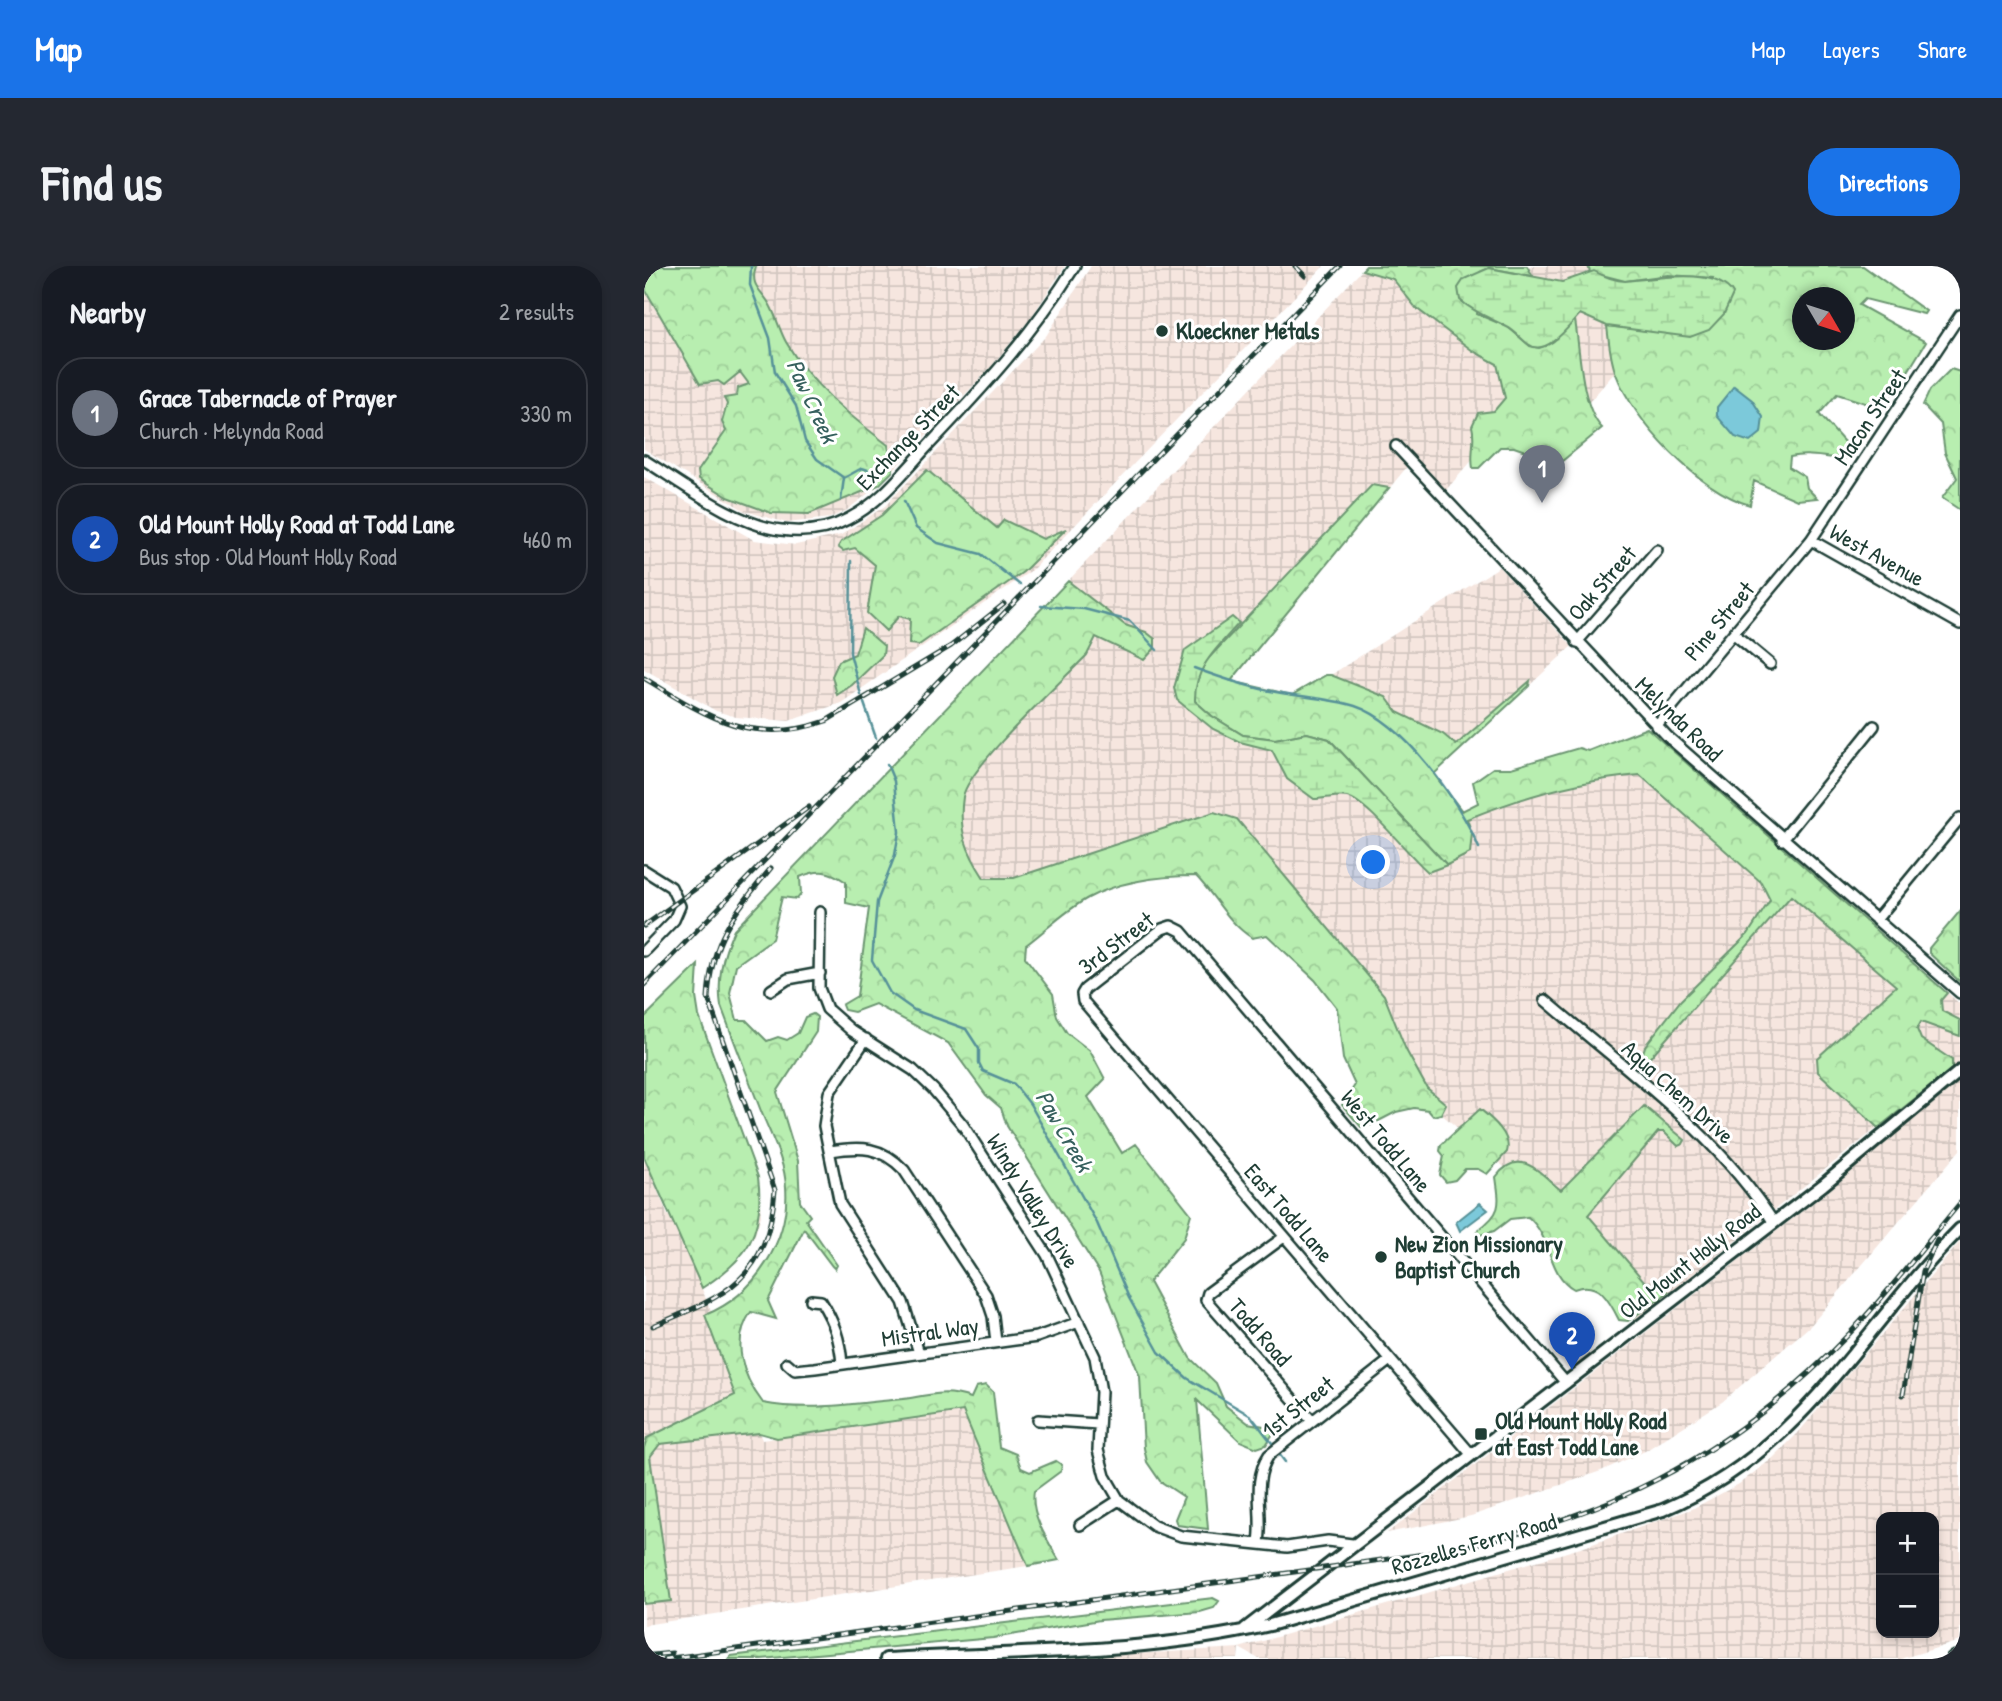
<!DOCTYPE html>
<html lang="en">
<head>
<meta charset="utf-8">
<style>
  body { margin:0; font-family:"Patrick Hand",sans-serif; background:#242831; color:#f1f3f6 }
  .controls { position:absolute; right:21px; bottom:21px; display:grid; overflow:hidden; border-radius:14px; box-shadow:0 4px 10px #0003 }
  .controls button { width:63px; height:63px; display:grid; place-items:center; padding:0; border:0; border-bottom:2px solid #363941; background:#171b24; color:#f1f3f6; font:35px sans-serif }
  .compass { position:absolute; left:1148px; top:21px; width:63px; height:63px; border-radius:50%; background:#171b24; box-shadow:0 4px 10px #0003; rotate:129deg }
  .you { position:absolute; left:730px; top:597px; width:24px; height:24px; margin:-18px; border:5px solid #fff; border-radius:50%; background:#1a73e8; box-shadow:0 0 0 10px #1a73e833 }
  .badge { display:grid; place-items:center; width:46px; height:46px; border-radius:50%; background:#1a73e8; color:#fff; font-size:23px; font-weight:700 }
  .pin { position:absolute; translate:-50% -58px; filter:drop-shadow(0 2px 4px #0008) }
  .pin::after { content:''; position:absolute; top:37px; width:24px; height:21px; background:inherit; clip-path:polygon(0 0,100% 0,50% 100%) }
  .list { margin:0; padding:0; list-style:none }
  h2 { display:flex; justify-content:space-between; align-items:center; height:91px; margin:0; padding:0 28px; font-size:30px }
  h2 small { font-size:23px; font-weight:400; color:#9ea1a6 }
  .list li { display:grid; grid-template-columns:46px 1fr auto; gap:21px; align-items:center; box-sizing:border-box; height:112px; margin:0 14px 14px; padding:0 14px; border:2px solid #363941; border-radius:28px }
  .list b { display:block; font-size:26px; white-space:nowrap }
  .list p { margin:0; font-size:23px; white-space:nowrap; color:#9ea1a6 }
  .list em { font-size:23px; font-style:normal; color:#9ea1a6 }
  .map { position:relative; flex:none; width:1316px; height:1393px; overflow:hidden; border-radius:28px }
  header { display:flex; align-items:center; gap:42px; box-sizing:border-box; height:98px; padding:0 35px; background:#1a73e8; color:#fff }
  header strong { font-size:33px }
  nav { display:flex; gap:38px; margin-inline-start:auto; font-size:24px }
  .intro { display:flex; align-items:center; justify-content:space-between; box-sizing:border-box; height:168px; padding:0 42px }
  h1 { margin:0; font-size:49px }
  .button { padding:18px 32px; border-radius:28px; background:#1a73e8; color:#fff; font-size:24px; font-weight:700 }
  main { display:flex; gap:42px; padding:0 42px }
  aside { flex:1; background:#171b24; border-radius:28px; box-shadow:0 4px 10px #0003 }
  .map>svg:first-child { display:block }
  .industrial { fill:url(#industrial-grid); fill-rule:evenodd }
  .forest { fill:url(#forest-crowns); stroke:#6c9672; stroke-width:2; fill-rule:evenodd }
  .wetland { fill:url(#wetland-marsh); stroke:#6c9672; stroke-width:2 }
  .water { fill:#7bc9da; stroke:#569198; stroke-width:2 }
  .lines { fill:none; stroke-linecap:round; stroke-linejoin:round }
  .stream { stroke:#569198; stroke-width:2.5 }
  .minor-casing { stroke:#1f3d34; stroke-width:14 }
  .tertiary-casing { stroke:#1f3d34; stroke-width:16 }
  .trunk-casing { stroke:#1f3d34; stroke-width:19 }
  .minor { stroke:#fff; stroke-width:9 }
  .tertiary { stroke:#fff; stroke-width:10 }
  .trunk { stroke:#fff; stroke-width:14 }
  .rail-casing { stroke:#1f3d34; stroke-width:5 }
  .rail { stroke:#fff; stroke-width:2.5; stroke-dasharray:8; stroke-linecap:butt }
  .poi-dot { fill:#1f3d34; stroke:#fff; stroke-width:2.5 }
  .labels { text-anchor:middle; stroke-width:6; stroke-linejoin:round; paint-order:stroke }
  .poi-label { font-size:23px; font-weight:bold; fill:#1f3d34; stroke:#fff; text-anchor:start }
  .street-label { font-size:23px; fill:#1f3d34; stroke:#fff }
  .water-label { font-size:24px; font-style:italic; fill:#36605e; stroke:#fff }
</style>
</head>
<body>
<header>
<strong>Map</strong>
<nav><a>Map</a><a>Layers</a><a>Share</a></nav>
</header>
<div class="intro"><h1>Find us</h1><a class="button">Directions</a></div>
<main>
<aside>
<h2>Nearby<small>2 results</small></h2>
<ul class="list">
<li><span class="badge" style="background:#6b7280">1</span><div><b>Grace Tabernacle of Prayer</b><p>Church · Melynda Road</p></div><em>330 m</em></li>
<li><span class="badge" style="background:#1a4fb4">2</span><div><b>Old Mount Holly Road at Todd Lane</b><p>Bus stop · Old Mount Holly Road</p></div><em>460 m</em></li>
</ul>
</aside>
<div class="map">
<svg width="1316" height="1393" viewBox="0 0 1316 1393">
  <defs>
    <pattern id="industrial-grid" width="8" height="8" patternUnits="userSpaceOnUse" patternTransform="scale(1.75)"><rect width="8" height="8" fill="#f6e6df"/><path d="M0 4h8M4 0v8" fill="none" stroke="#d2c6c0"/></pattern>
    <pattern id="forest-crowns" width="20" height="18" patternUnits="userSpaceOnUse" patternTransform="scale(1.75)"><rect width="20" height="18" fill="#b8eeb0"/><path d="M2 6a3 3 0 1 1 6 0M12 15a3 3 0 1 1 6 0" fill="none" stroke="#9ecd98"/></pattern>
    <pattern id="wetland-marsh" width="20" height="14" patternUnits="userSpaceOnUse" patternTransform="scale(1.75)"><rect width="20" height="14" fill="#b8eeb0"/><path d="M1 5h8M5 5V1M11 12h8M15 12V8" fill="none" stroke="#9ecd98"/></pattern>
  </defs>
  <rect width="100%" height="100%" fill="#fff"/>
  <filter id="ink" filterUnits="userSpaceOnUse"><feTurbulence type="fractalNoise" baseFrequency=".0143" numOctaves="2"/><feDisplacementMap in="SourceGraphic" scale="14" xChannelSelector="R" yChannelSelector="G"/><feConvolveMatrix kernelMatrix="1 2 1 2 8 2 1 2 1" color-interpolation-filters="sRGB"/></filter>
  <g filter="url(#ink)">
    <path class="industrial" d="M0 0H421L386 53 346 102 235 219 203 244 186 252 143 257 101 245 0 183Z
      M447 0H680L388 304 197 437 145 455 92 451 72 445 0 403V211L110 274 152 279 197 269 241 240 402 70Z
      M722 0H1063L933 150 954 159 909 202 866 152 801 225 771 191 587 415 654 430 855 301 928 380 790 508 819 547 1006 466 1316 738V796L992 1054 905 939 714 778 729 740 572 570 312 668 280 579 424 315Z
      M1316 815V884L1166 1060 1078 1136 1001 1185 957 1205 827 1250 743 1267 1183 926Z
      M0 891 24 950 114 911 117 950 110 971 81 1007 58 1023 118 1174 320 1145 384 1300 0 1359Z
      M1316 976V1375L1256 1393H615L595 1382 594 1393H402L595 1382 940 1281 1048 1243 1095 1218 1129 1192 1154 1167ZM1237 1251H1290V1367H1237Z"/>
    <path class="forest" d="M0 0H112C105 22 119 24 127 41 133 53 136 65 142 76 166 118 206 150 244 179L249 205 235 219 165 248 127 247 84 231 55 213 54 205 82 165 78 156 83 138 80 132 93 130 94 122 105 118 96 106 80 119 74 115 56 118 2 25Z
      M722 0H883L889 10 845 2 836 6 833 48 864 61 886 80 895 82 903 79 931 54C936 84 937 141 958 162L899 211 897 203 891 198 890 188 870 181H856L835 202H829C826 187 832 174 828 160L834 147 850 145 861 132 853 98 829 85 772 42 749 13 718 4Z
      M944 0H1219L1282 45 1280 48 1221 33 1215 39 1282 76 1255 120 1237 142 1193 128 1175 148 1209 186 1206 192C1185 194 1167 186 1146 191L1145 201 1161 211 1163 222 1173 232 1153 234 1110 215 1106 239C1055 225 990 156 972 108 966 93 965 76 963 60L1047 70 1069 12 1024 9 981 15 946 6ZM1158 32H1200V74H1158Z
      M1307 103 1316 106V244L1298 232 1313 212 1301 187 1297 158 1279 139 1286 124Z
      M283 204 353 262 360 254 399 273 422 263 379 306 275 379 265 378 266 353 255 350 242 365 223 347 231 299 211 282 199 285 194 281 197 276 238 249Z
      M728 219 745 222 587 415 648 429 682 409H687L742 431 753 446 799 468 812 479 886 415 885 420 790 508 818 545 834 537 829 516 849 502H867L935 482 944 485 1003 462 1303 727 1297 734 1298 745 1316 754V770L1277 756 1273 763 1277 773 1308 794V803L1234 862 1174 806 1173 792 1252 720 1147 630 1002 796 997 794 1001 780 1037 734 1104 668 1126 634 1117 616 996 509C938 514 877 531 823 553L828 567 826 587 803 599 685 473 663 467 631 473 599 469 568 450 551 435V415L563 394Z
      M424 315 481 359 502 366 511 373V382L500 394 452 371 443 389C418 415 323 502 319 531 314 565 323 586 340 612H370L570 546 593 553 740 729 762 784 783 822 802 838 797 848 789 850 784 844 770 842 752 846 727 859 717 861 698 839 711 819 699 793 693 742 671 714 623 669 608 672C583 656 573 632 552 610 516 610 476 615 444 632 422 644 402 664 382 679L381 691 409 728 413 751 423 767 446 785 461 813 444 831 478 887 492 878 547 948 540 972 505 1016 546 1092 572 1117 582 1140 604 1157 625 1161 630 1166 622 1179 613 1182 596 1175 553 1134 564 1263 533 1259 531 1253 540 1231 516 1215 503 1196 500 1182 496 1111 455 1006 363 860 357 842 342 829 304 777 231 738 210 746 200 744 198 739 213 730 225 642 202 637V616C185 604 175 603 156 611L157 628 153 633 138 631 128 673 92 699 86 727 93 754H102L123 775 134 771 143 774 154 767 161 751 169 748 173 751 172 766 133 826 154 895 156 936 166 950 162 954 193 999 191 1003 188 1000 160 963 124 1035 132 1053 107 1046C87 1075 98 1110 119 1137 165 1146 212 1137 259 1133 287 1130 298 1122 327 1132L332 1121 342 1119 349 1126 355 1181 372 1188 377 1202 386 1206 412 1195 418 1199 417 1205 390 1225C386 1248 403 1274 415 1294L384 1300 319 1145 133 1172 115 1167 16 1178 6 1191 27 1335 0 1338V1182L3 1172 91 1129 61 1049C111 1029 146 974 142 921 141 895 127 870 117 845 104 811 90 775 77 740 73 713 78 690 90 664Z
      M219 362 240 380 239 389 208 419 193 429 188 410 195 395 211 388Z
      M1316 645V716L1285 687V682Z
      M54 699 52 731 55 750 114 911C121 966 104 993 58 1022L0 891V752Z
      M1000 840 1041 874 1039 878 1034 880 1020 866H1014L944 949 1000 1015 1025 1026 984 1055 975 1054C965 1034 955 1014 930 1023 903 1008 909 972 884 951L866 953 850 965 833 970 834 964C858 947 856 939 852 911 876 879 896 908 917 924Z
      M836 843C848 853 868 869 863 886L843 908 834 903H821L811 914 802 916 796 909 800 890 796 885 797 879Z
      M569 1332 575 1335 570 1342 556 1346 456 1354 349 1372 117 1393H84L87 1390Z"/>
    <path class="wetland" d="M845 2 918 16 950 5C959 10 970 15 981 15 1010 13 1072 0 1089 28L1080 48 1065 64 1046 71 963 60 936 48C925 60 902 92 884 78 877 73 871 65 863 61 846 52 831 47 816 34L814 22 820 13Z
      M588 351 595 357C574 381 550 401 551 435L568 450 599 469 631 473 663 467 685 473 803 599 784 606C765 590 723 535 703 531 694 529 680 533 670 533L643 513 628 484 596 476 569 463 533 434 530 422 541 384Z"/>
    <path class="water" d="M1090 120 1108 134 1119 151 1117 167 1106 176 1091 171 1073 150V141Z
      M836 937 844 944 816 965 812 956Z"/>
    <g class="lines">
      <path class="stream" d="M107 0 106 19 126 72 131 106 152 140 161 175 173 193 200 212
        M200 212 218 202 230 206
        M197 234 200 212
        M260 235 272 262 294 277 337 288 376 319
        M207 295 206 387 217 429
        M397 340 440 343 486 355 513 384
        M550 402C577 412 603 421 632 426 658 431 685 432 711 440 760 456 816 536 835 582
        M220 437 232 472
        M243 498 250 515 255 566 251 589 233 636 228 694 246 727 270 744 322 763 335 783V797L339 805 370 818 386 838 453 957 485 1032 515 1086 543 1112 607 1150 628 1177
        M635 1188 641 1196"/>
      <defs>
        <path id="minor" d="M752 180 1024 471 1316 727
          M0 194C39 218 92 259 137 264 160 267 184 264 204 253 236 237 259 207 283 181 340 121 387 70 431 0
          M1167 274 1316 358
          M1090 368 1126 398
          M933 376 1013 284
          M1012 460 1167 274 1316 49
          M1138 574 1230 460
          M0 604 27 621 36 640 30 654 0 685
          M176 646 175 722 183 743 208 765 269 804 289 823 319 859 403 989 451 1091 457 1126 454 1184 461 1210 475 1234 510 1260 537 1270 643 1281 684 1275 708 1278
          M1232 654 1316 552
          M127 724 144 713 176 707
          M901 734C981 803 1073 867 1130 957
          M222 773 185 827 180 860 196 938 259 1036 275 1087
          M186 885C217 880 237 880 260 904L342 1029 349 1050 352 1076
          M640 971 564 1027 562 1034 668 1155
          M167 1034 177 1035C190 1056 196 1073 198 1098
          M143 1097 151 1104 171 1102 393 1071 435 1056
          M394 1154 454 1158
          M827 1188 439 735 438 728 441 723 518 663 527 660 537 665 922 1117
          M436 1259 475 1234
          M615 1276C620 1247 607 1216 625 1189L746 1094"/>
        <path id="tertiary" d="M601 1363 1179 919 1316 805
          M242 1393C369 1386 502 1388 626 1359L1019 1244C1160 1185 1214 1066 1316 963"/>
        <path id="trunk" d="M1310 1393 1316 1392"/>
      </defs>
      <use href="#minor" class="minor-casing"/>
      <use href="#tertiary" class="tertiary-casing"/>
      <use href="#trunk" class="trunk-casing"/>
      <use href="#minor" class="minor"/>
      <use href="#tertiary" class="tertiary"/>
      <use href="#trunk" class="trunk"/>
      <defs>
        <path id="rail" d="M651 0 661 10
          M0 412C62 450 108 481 182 455L307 380 360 338
          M0 660 165 541
          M0 719 696 0
          M9 1060C84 1029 124 1012 131 924L64 732C67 673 91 646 127 602
          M1259 1129 1279 1005 1293 974
          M0 1390 28 1387
          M20 1393 781 1288C954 1257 1083 1195 1206 1067 1245 1026 1280 980 1316 937"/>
      </defs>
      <use href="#rail" class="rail-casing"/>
      <use href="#rail" class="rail"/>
    </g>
  </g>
  <g class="poi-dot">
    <circle cx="518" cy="65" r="7"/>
    <circle cx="737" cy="991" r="7"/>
    <rect x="830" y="1161" width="14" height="14" rx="3.5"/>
  </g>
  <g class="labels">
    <g class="poi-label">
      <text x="532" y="73">Kloeckner Metals</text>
      <text x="751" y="986">New Zion Missionary<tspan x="751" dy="26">Baptist Church</tspan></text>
      <text x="851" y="1163">Old Mount Holly Road<tspan x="851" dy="26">at East Todd Lane</tspan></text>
    </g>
    <g class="street-label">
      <text transform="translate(1226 151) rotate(-56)" y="8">Macon Street</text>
      <text transform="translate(264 171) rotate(-46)" y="8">Exchange Street</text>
      <text transform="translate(1233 289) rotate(29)" y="8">West Avenue</text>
      <text transform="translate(958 317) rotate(-49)" y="8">Oak Street</text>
      <text transform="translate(1075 355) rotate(-50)" y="8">Pine Street</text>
      <text transform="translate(1035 453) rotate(44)" y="8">Melynda Road</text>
      <text transform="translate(472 677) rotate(-37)" y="8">3rd Street</text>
      <text transform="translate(1034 826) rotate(42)" y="8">Aqua Chem Drive</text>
      <text transform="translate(742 875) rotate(50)" y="8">West Todd Lane</text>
      <text transform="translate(389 935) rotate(58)" y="8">Windy Valley Drive</text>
      <text transform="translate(645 947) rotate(49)" y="8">East Todd Lane</text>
      <text transform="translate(1046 995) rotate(-38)" y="8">Old Mount Holly Road</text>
      <text transform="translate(286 1066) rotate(-8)" y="8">Mistral Way</text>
      <text transform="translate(616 1066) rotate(49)" y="8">Todd Road</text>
      <text transform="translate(654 1141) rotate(-38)" y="8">1st Street</text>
      <text transform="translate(830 1278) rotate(-16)" y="8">Rozzelles Ferry Road</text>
    </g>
    <g class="water-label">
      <text transform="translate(168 135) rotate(65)" y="8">Paw Creek</text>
      <text transform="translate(420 865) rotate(60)" y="8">Paw Creek</text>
    </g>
  </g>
</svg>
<div class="controls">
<button>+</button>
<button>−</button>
</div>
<svg class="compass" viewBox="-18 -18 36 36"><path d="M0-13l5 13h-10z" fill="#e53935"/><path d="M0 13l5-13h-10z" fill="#9ea1a6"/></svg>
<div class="you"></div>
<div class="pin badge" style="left:898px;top:237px;background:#6b7280">1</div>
<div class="pin badge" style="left:928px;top:1104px;background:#1a4fb4">2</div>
</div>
</main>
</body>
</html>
